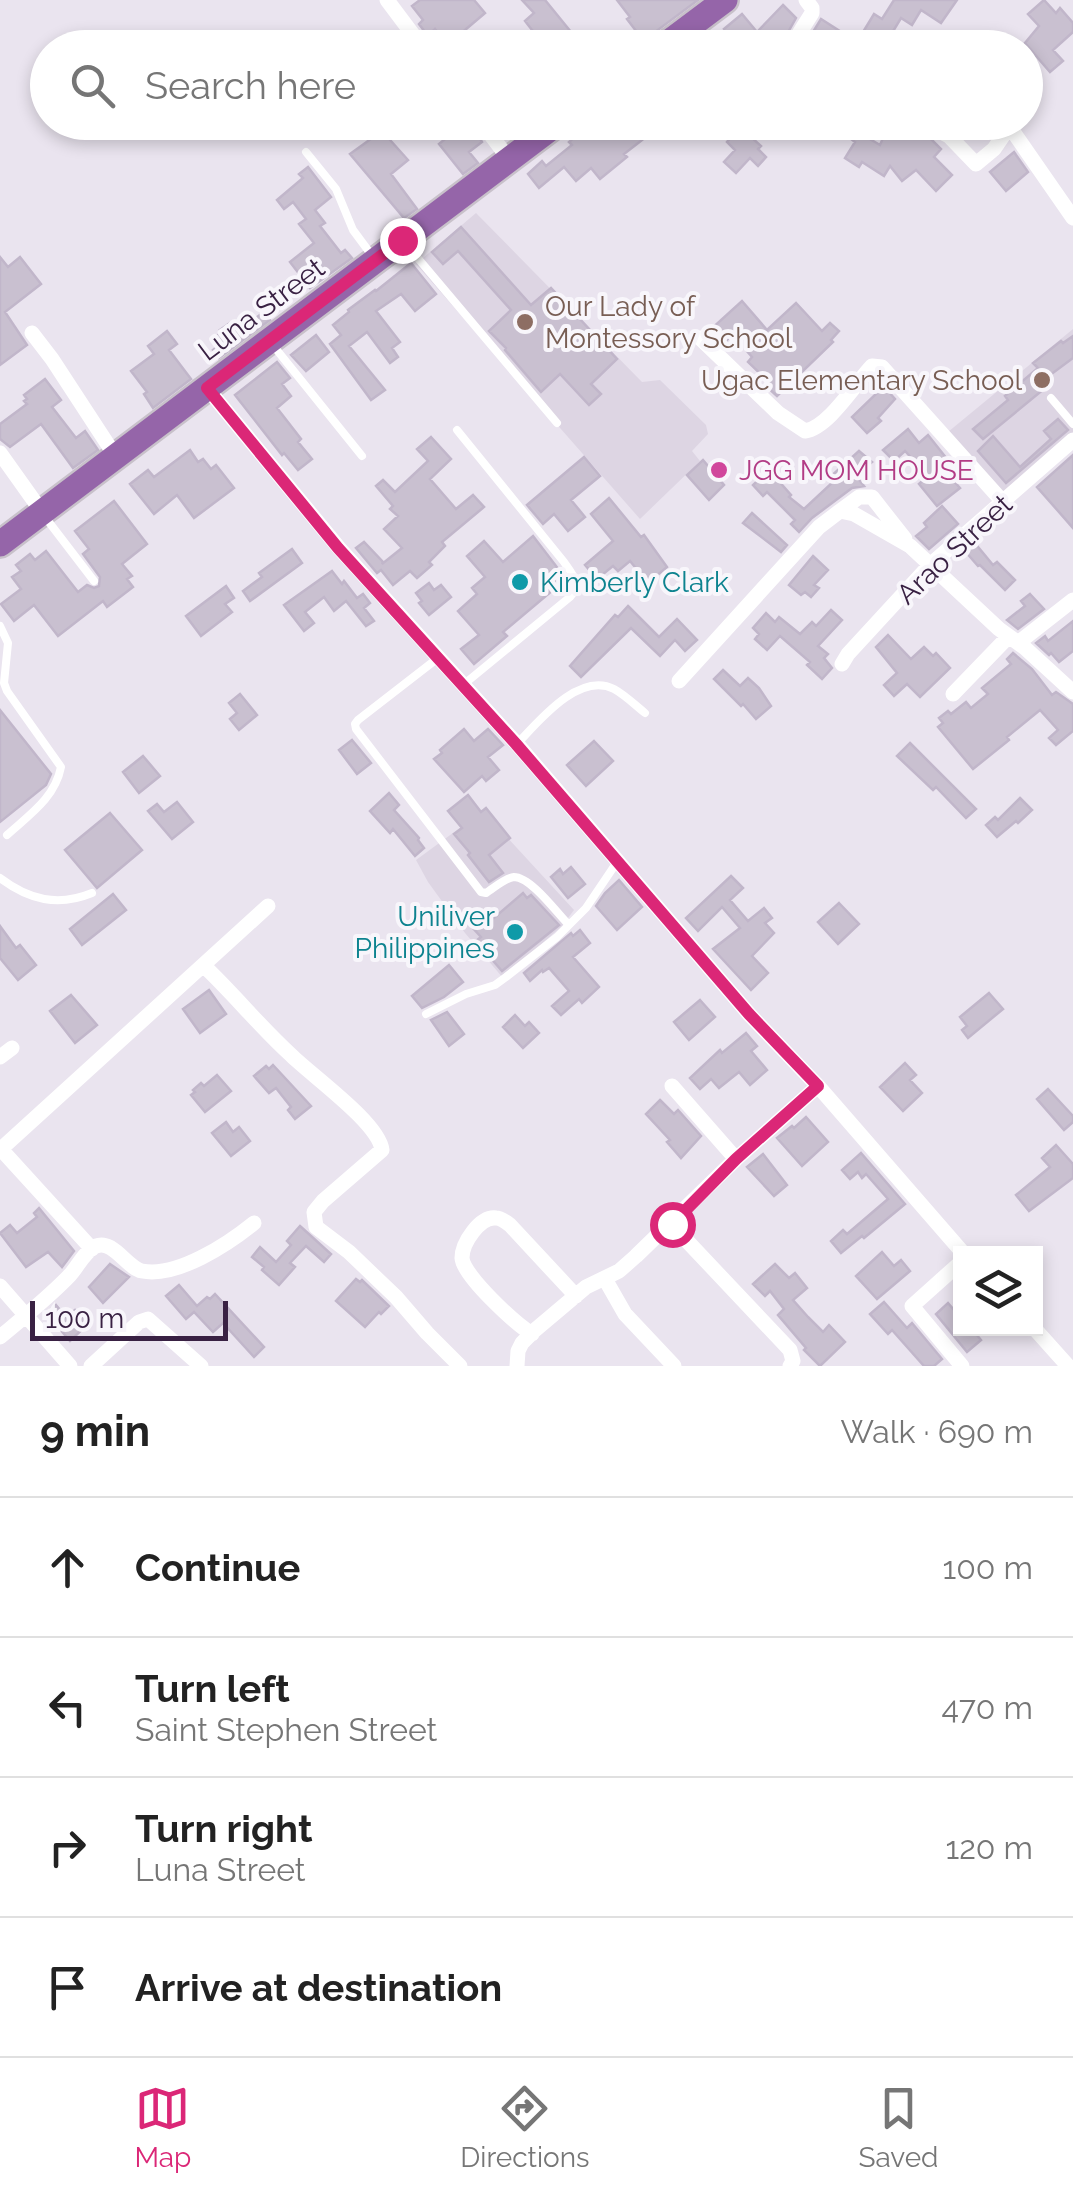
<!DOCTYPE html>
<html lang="en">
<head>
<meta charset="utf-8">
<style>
  body { margin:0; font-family:Raleway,sans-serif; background:#f2f2f2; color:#222 }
  .controls { position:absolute; right:30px; bottom:30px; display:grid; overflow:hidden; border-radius:0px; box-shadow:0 5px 15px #0003 }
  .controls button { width:90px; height:90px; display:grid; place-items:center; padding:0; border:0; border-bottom:2px solid #e0e0e0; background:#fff; color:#222; font:50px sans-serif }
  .scale { position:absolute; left:30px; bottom:25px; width:198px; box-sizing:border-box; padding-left:10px; border:5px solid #392143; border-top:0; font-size:28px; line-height:35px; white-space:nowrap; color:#392143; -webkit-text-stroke:8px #f8f6fb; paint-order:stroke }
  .stop { position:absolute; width:30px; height:30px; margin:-22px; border:8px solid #db2777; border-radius:50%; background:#fff }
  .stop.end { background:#db2777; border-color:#fff; box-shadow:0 2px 10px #0008 }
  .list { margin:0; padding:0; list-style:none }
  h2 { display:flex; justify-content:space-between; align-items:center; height:130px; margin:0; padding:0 40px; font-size:42px }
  h2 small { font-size:32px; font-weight:400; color:#767676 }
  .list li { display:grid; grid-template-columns:65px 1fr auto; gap:30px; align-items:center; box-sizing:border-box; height:140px; padding:0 40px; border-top:2px solid #e0e0e0 }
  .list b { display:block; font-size:38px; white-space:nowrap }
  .list p { margin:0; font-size:32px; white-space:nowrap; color:#767676 }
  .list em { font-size:32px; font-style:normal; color:#767676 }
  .icon { flex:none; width:55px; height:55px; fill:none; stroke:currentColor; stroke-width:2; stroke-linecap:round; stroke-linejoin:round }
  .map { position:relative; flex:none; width:1073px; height:1366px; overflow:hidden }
  .search { position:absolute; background:#fff; box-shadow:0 5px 15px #0003; left:30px; right:30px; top:30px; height:110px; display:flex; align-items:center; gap:25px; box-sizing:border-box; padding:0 35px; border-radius:55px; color:#767676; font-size:38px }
  .sheet { height:690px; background:#fff }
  nav { display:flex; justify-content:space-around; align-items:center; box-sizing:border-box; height:140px; border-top:2px solid #e0e0e0; background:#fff; font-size:28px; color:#767676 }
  nav a { display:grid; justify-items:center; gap:5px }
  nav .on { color:#db2777 }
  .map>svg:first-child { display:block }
  .built { fill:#ddd5e3 }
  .building { fill:#c9c0d0; stroke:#c1b6ca; stroke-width:2.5 }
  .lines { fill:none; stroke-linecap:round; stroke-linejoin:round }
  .primary-casing { stroke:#c8c1ca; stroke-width:30 }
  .lane { stroke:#fff; stroke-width:8 }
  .street { stroke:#fff; stroke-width:15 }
  .primary { stroke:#9565a9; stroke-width:25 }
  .route { stroke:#db2777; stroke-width:12 }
  .education-dot { fill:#8d6e63; stroke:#f8f6fb; stroke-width:4 }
  .hotel-dot { fill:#d1479c; stroke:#f8f6fb; stroke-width:4 }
  .culture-dot { fill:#0f9aa8; stroke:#f8f6fb; stroke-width:4 }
  .labels { text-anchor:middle; stroke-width:8; stroke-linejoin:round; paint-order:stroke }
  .education-label { font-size:28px; fill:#785e54; stroke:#f8f6fb; text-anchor:start }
  .street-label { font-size:28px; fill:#392143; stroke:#f8f6fb }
  .hotel-label { font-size:28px; fill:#b23c85; stroke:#f8f6fb; text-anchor:start }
  .culture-label { font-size:28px; fill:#0d838f; stroke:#f8f6fb; text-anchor:start }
</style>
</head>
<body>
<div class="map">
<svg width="1073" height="1366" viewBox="0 0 1073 1366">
  <rect width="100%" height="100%" fill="#eae4ef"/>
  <path class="built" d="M476 213 642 382 660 380 706 425 708 434 692 451 700 461 640 519 416 264Z
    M1073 329V433L1006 495 948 432Z
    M483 811 574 910 562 926 503 978 465 933 428 882 416 860Z"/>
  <path class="building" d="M420 0H474L485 13 465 30 480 48H450L435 29 428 36 419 24 423 20 412 6Z
    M522 0H545L584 48H546L525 21 534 13Z
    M617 0H698L651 35 646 44 627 19 630 17Z
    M894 0H957L941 23 921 10 912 25 901 18 883 48H826L810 37 821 19 857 42 874 14 882 19Z
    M1044 0 1056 13 1060 8 1073 23V32L1053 50 1063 61 1050 72 1025 43 1039 26 1028 14Z
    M783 5 796 18 779 48H739L724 29 742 14 757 32Z
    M466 122H470L482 142 469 152 478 163 463 174 439 144Z
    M592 122H598L608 135 624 122H627L642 140 624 154 627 157 600 179 591 168 576 181 564 167 539 188 528 174 542 161 546 166 572 145 569 142Z
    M829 122H858L853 129 880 145 890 122H911L916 131 931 139 941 149 934 157 952 175 936 191 916 170 902 181 890 166 884 176 862 162 859 167 845 158 855 142Z
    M740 127 761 146 758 149 766 157 758 166 750 158 736 173 724 162 735 150 727 142Z
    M382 131 408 160 391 174 417 209 404 218 350 154Z
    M1014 152 1028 172 1006 191 990 172Z
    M308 167 331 197 315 210 325 223 320 226 341 253 345 250 352 258 310 288 290 262 314 243 299 224 306 219 293 202 284 209 277 200 303 178 299 174Z
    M461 227 531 305 551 288 617 359 591 384 601 394 589 405 560 374 541 392 505 350 506 348 489 331 511 310 458 251 443 264 432 252Z
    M0 257 8 267 20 257 41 284 5 312 27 345 0 365Z
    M411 263 436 294 415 311 401 294 376 311 400 342 392 348 398 357 390 363 367 332 349 346 385 390 371 400 330 344 341 335 333 325 349 312 348 310 375 290 376 291Z
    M742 301 767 330 796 303 822 331 830 323 839 331 831 340 833 342 777 396 765 385 768 381 748 362 752 357 746 350 753 343 740 327 723 344 709 331Z
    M264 312 270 320 219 358 213 350 219 345 214 338 222 332 220 330 230 323 237 332Z
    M167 331 177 344 169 350 191 379 153 408 144 394 147 392 131 371 154 354 148 346Z
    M316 335 329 352 306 371 291 355Z
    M1073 336V358L1046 378 1050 384 983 439 973 429 1008 400 1005 396 1038 368 1033 363 1061 341 1063 343Z
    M277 362 290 378 282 384 291 396 277 408 301 439 298 442 312 459 298 470 284 453 282 455 235 395Z
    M45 379 61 400 52 407 76 438 85 431 98 450 73 468 41 424 10 447 0 439V424L27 404 24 401 27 399 24 395Z
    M879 381 895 399 878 418 881 421 867 433 852 417 876 394 871 389Z
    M1058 419 1068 430 1006 483 978 451 993 436 1020 467 1051 439 1044 431Z
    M908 429 919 443 928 435 959 474 952 479 960 488 937 506 919 484 928 476 905 451 894 461 883 450Z
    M431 437 451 459 430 479 456 509 473 495 484 507 442 542 445 546 429 562 432 565 417 578 410 571 393 585 381 570 377 573 356 548 364 542 383 562 382 564 402 548 384 529 398 516 390 509 393 506 376 486 383 480 395 492 428 461 417 449Z
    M190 450 198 462 203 459 211 469 216 465 234 488 194 518 177 495 154 514 130 484 148 470 154 477Z
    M859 451 872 462 856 476 864 486 852 488 812 518 799 532 791 524 795 520 767 492 763 496 753 485 769 470 791 495 789 497 804 509 833 482 829 478Z
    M1073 455V528L1037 487Z
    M584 457 600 476 571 500 585 517 568 531 554 514 543 524 527 505Z
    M703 460 724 485 709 500 687 475Z
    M609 498 641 537 644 535 667 567 648 583 630 561 618 571 613 566 597 579 585 565 613 541 591 514Z
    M114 501 147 544 122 564 132 576 127 579 133 587 107 607 103 601 58 636 34 605 14 621 1 604 21 589 12 577 21 571 16 565 30 554 35 560 46 551 78 592 87 585 94 588 99 586 100 577 83 554 89 549 75 531Z
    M942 506 958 524 929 549 916 536 927 527 924 523Z
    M752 513 787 545 781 552 743 523Z
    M533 536 566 579 503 632 507 636 474 664 461 649 479 635 458 611 477 594 472 588 485 577 467 556 484 541 503 562Z
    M974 542 993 565 997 562 1015 580 1005 590 980 565 978 566 964 550Z
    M292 549 302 563 250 601 243 591 262 577 259 573Z
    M813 556 828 570 814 585 819 588 811 597 805 592 801 595 789 585Z
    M332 571 342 584 344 581 357 598 363 594 370 603 364 608 374 621 366 626 346 601 334 611 324 597 305 612 314 623 304 631 284 605Z
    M429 583 434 590 441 585 451 597 429 615 419 603 422 601 416 593Z
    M226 586 234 598 225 604 232 612 201 636 186 616Z
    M1030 594 1044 609 1018 629 1007 620 1025 606 1021 601Z
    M628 606 659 637 677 619 697 640 685 651 675 640 660 656 631 628 581 677 570 666 615 615 618 617Z
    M831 610 842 620 818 646 828 654 824 658 832 668 822 679 807 665 810 662 780 636 767 650 755 639 759 634 753 628 766 613 775 622 779 617 800 634 812 622 816 626Z
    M1073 621V651L1059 662 1051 653 1049 655 1036 643 1045 636 1048 641Z
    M888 635 911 659 924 647 933 656 936 653 950 668 920 697 907 684 894 696 884 685 897 673 876 647Z
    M1013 653 1032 669 1052 695 1056 692 1073 704V731L1056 745 1049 738 1058 730 1040 710 1007 737 1009 740 973 769 938 727 943 723 939 718 948 711 951 714 966 702 971 708 988 694 982 688 1011 664 1007 659Z
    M723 670 740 686 748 678 759 688 771 706 756 719 743 704 741 706 714 679Z
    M240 694 257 715 239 730 230 719 237 713 229 703Z
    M0 710 51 774 46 785 0 822Z
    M464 729 474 741 488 729 503 745 488 757 499 770 486 781 482 776 464 792 434 759 442 753 440 750Z
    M352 740 371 763 357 774 339 750Z
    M594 741 613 761 586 786 567 765Z
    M910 743 976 809 966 818 936 787 933 790 897 756Z
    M143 756 160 776 139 793 123 772Z
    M389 793 399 805 394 810 419 838 418 840 424 848 415 856 393 829 390 833 370 811Z
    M468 795 481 812 486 808 510 838 489 855 503 873 489 882 468 855 470 853 454 834 462 828 448 811Z
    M1020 798 1032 810 1018 823 1016 821 997 837 986 825 995 817 998 820Z
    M177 802 193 822 172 839 148 811 157 804 164 812Z
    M110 813 142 850 97 888 65 850Z
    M571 867 585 884 568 898 551 877 560 869 563 874Z
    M731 876 743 888 730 900 748 921 764 908 772 918 765 923 774 933 752 956 768 973 751 990 713 949 740 928 722 907 698 931 686 918Z
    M619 880 642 907 617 930 596 906 605 893Z
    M523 893 527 898 531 895 559 925 502 971 476 941 481 937 472 927 489 912 494 918Z
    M113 894 126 910 82 945 70 929Z
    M839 903 859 924 838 944 818 922Z
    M0 926 16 948 20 945 36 965 18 980 0 958Z
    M580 930 590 943 573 957 599 987 582 1003 579 999 561 1015 552 1006 569 991 549 968 543 972 542 970 530 981 524 973 571 933 573 936Z
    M449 965 463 982 444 997 422 1008 412 996Z
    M209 990 226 1014 200 1033 183 1009Z
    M989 993 1003 1009 968 1038 962 1030 967 1026 960 1017Z
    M71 995 97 1025 75 1043 50 1011Z
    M700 1000 715 1017 689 1040 674 1022Z
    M447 1012 464 1034 449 1046 431 1020Z
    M515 1015 525 1026 529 1022 539 1033 523 1048 503 1027Z
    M746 1033 757 1046 751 1051 767 1070 750 1085 739 1072 719 1088 711 1079 700 1089 690 1078 720 1050 722 1053Z
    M905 1063 916 1075 910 1080 922 1093 903 1111 880 1087Z
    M273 1065 311 1106 295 1119 288 1110 291 1107 276 1088 269 1093 254 1076 266 1066 269 1069Z
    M217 1075 231 1091 205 1112 191 1095 195 1092 193 1090 201 1083 204 1086Z
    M1048 1089 1073 1116V1122L1064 1130 1037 1099Z
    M660 1100 674 1114 678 1110 701 1136 681 1158 667 1142 670 1140 646 1114Z
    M806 1117 828 1142 802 1166 777 1138 792 1126 794 1128Z
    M226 1122 233 1132 239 1127 250 1141 231 1156 212 1133Z
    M1056 1145 1073 1164V1178L1029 1211 1016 1195 1050 1167 1042 1158Z
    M861 1153 905 1204 864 1238 862 1236 841 1253 831 1241 843 1230 847 1234 888 1199 866 1174 862 1178 858 1172 850 1179 842 1170Z
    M763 1154 787 1185 774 1196 747 1167Z
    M39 1208 74 1251 62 1267 48 1252 26 1267 0 1233 10 1225 17 1233 37 1217 34 1213Z
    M300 1226 331 1254 324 1262 306 1246 290 1263 295 1267 279 1285 262 1270 264 1267 252 1257 260 1247 276 1262 291 1245 287 1241Z
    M882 1252 894 1266 901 1260 910 1271 877 1299 856 1276Z
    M110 1264 129 1277 103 1303 89 1287Z
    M775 1264 789 1278 795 1273 807 1288 793 1300 808 1317 823 1332 829 1325 845 1342 820 1366 804 1350 806 1348 778 1315 784 1309 770 1291 765 1296 753 1284Z
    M356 1279 360 1282 362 1280 389 1306 381 1314 379 1312 365 1327 336 1301Z
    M179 1285 197 1306 207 1297 210 1299 215 1294 264 1347 254 1357 223 1323 213 1332 194 1312 186 1319 166 1296Z
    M884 1302 907 1328 912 1323 942 1359 934 1366H924L892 1330 888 1334 870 1314Z
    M948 1303 960 1317V1328H971L981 1340 967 1352 936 1314Z
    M56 1305 66 1317 75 1310 88 1324 70 1341 46 1313Z"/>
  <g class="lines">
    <defs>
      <path id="primary" d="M661 48 725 0
        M0 544 559 122"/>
    </defs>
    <use href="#primary" class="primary-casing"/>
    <path class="lane" d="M306 152 336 189 353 230 373 257
      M405 243 557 423
      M272 344 362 456
      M1051 398 1073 424
      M457 430 564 562C573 575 582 584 570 597L463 685
      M45 517 94 581
      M0 626 8 643 4 683 7 691 61 767C55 798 29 815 7 835
      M438 658 358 720 355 724 356 729 481 892 486 893C494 888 505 878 514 877 531 877 557 913 569 925
      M517 744C538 722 579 671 614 689 625 695 635 705 645 713
      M0 878C29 900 58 907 92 893
      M426 1014 466 994 495 985 506 977 557 937 586 908 617 862"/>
    <path class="street" d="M387 0 423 48
      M790 48 812 13V8L806 0
      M481 122 509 159
      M922 122 949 136 976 164 994 149 1007 130H1012L1073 218
      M32 333 52 359 116 457
      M700 338 778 413 805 431C828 428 855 384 872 366L882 367 1003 502
      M207 388 339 548 517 744 749 1014 818 1086 964 1254
      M0 453 42 512
      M840 511 859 497H872L905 539
      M1018 643 1073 600
      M842 664 848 654 929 566 1073 440
      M679 681 819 527 840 511 854 514 910 546 999 629 1025 648 1073 692
      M953 694 1008 637
      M203 965C234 994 260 1027 291 1055 312 1076 379 1123 382 1150L323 1201 314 1212 316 1227 349 1252 396 1297 427 1333 460 1366
      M0 1057 12 1048
      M672 1086 736 1159
      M0 1148 92 1249
      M1 1149 268 906
      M671 1224 790 1350 793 1361 790 1366
      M960 1263 912 1306 962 1366
      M605 1279 625 1314 674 1366
      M0 1286 70 1366
      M1034 1328 1068 1366
      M532 1334C516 1324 463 1276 462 1258 462 1243 480 1216 496 1218 501 1218 506 1222 510 1225L576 1296
      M0 1337C24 1317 49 1297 70 1275 78 1266 85 1251 96 1246 113 1239 127 1268 142 1271 177 1278 228 1244 254 1223
      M91 1366 139 1322 148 1319 201 1366
      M517 1366 518 1351 522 1343 535 1330 586 1287 619 1271 636 1256 736 1159 818 1086"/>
    <use href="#primary" class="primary"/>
  </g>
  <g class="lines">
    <path class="route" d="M402 240 207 388 338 548 516 744 749 1014 818 1086 736 1159 672 1224"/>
  </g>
  <g class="education-dot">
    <circle cx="525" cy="322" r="10"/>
    <circle cx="1042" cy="380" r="10"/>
  </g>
  <circle class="hotel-dot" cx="719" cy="470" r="10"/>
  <g class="culture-dot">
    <circle cx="520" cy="582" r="10"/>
    <circle cx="515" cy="932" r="10"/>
  </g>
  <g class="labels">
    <g class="education-label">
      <text x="545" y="316">Our Lady of<tspan x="545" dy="32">Montessory School</tspan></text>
      <text x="1022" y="390" text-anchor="end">Ugac Elementary School</text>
    </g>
    <g class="street-label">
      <text transform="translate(261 309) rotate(-37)" y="10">Luna Street</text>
      <text transform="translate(954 549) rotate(-43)" y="10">Arao Street</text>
    </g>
    <g class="hotel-label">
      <text x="739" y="480">JGG MOM HOUSE</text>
    </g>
    <g class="culture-label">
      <text x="540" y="592">Kimberly Clark</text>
      <text x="495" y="926" text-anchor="end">Uniliver<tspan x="495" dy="32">Philippines</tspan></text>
    </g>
  </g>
</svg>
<div class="controls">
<button><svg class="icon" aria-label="layers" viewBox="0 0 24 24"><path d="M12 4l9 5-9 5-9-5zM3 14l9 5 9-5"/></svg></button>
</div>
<div class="scale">100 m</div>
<div class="stop" style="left:672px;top:1224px"></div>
<div class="stop end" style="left:402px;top:240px"></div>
<div class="search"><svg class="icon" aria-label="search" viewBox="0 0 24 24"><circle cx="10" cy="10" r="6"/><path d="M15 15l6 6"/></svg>Search here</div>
</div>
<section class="sheet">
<h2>9 min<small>Walk · 690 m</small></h2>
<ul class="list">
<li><svg class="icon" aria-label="ahead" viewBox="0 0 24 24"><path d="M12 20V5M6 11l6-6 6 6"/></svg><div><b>Continue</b></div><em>100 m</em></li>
<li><svg class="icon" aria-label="left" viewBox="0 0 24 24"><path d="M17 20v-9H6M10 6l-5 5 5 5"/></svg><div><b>Turn left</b><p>Saint Stephen Street</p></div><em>470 m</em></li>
<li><svg class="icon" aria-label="right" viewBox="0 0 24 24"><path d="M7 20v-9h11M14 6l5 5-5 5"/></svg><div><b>Turn right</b><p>Luna Street</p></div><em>120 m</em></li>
<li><svg class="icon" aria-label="arrive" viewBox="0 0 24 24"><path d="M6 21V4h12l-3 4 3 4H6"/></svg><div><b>Arrive at destination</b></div></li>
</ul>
</section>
<nav>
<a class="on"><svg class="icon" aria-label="map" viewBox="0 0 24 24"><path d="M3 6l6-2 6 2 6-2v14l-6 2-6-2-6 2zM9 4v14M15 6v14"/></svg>Map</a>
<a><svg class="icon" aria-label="directions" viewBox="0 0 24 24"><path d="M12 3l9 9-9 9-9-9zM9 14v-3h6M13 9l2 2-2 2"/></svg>Directions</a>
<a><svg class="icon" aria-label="saved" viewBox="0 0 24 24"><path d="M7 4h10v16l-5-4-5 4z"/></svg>Saved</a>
</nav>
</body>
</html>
